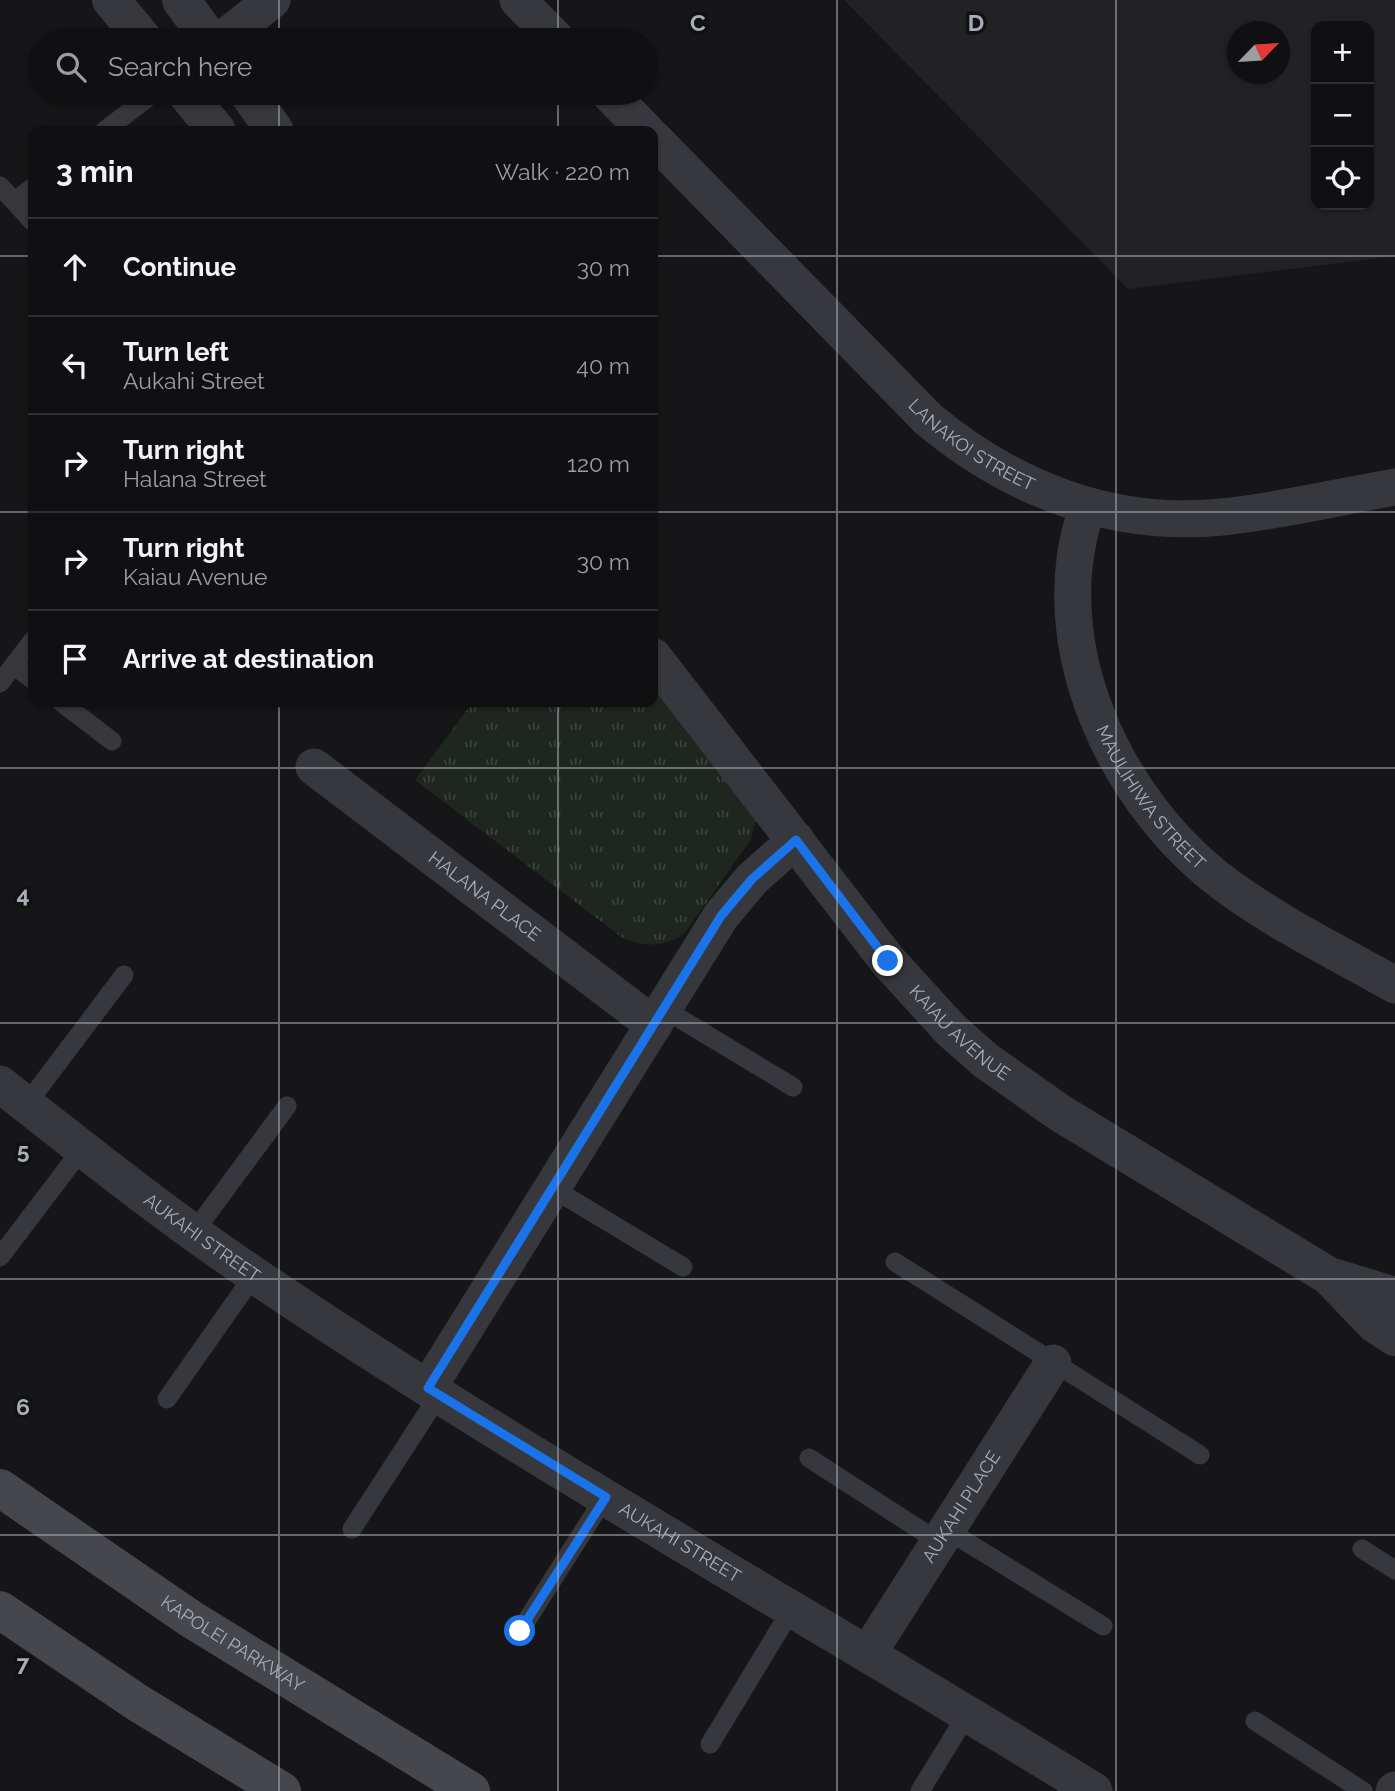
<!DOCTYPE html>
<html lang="en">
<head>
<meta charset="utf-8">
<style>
  body { margin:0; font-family:Raleway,sans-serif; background:#19191b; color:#f1f3f6 }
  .controls { position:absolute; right:21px; top:21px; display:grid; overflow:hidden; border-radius:14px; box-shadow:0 2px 5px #0004 }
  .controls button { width:63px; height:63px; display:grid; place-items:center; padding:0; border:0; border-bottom:2px solid #303032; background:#101012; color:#f1f3f6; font:35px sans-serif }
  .compass { position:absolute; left:1227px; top:21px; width:63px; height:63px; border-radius:50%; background:#101012; box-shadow:0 2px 5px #0004; rotate:65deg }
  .stop { position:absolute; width:21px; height:21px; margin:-16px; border:5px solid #1a73e8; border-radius:50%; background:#fff }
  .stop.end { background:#1a73e8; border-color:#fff; box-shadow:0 2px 7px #0008 }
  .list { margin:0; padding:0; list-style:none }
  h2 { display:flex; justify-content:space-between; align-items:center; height:91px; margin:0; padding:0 28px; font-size:30px }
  h2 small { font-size:23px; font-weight:400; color:#9c9d9f }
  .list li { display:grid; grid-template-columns:46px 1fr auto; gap:21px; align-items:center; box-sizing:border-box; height:98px; padding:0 28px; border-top:2px solid #303032 }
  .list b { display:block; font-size:26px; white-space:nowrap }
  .list p { margin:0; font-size:23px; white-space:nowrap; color:#9c9d9f }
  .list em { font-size:23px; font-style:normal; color:#9c9d9f }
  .icon { flex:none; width:38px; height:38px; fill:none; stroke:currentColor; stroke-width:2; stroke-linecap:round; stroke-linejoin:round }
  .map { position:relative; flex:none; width:1395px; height:1791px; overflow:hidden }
  .search { position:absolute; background:#101012; box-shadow:0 2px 5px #0004; left:28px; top:28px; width:630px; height:77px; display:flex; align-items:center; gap:18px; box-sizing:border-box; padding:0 24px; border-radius:38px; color:#9c9d9f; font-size:26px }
  .panel { position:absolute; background:#101012; box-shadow:0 2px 5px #0004; left:28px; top:126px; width:630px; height:581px; border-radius:14px }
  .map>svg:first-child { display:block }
  .built { fill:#222225; fill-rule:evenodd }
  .park { fill:url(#park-tufts) }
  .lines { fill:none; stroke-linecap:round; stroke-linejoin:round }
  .service { stroke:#37383d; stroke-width:19 }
  .minor { stroke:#37383d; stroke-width:37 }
  .tertiary { stroke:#37383d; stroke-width:38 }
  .secondary { stroke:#45474d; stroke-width:38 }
  .route { stroke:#1a73e8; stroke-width:9 }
  .grid { fill:none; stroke:#a8aeb8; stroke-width:2; stroke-opacity:0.55 }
  .labels { text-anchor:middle; stroke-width:7; stroke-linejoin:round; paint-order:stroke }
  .street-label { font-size:18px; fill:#a8aeb8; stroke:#111113 }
  .grid-label { font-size:23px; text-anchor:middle; font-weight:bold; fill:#a8aeb8; stroke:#111113; stroke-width:7; stroke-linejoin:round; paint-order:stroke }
</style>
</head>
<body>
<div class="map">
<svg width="1395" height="1791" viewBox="0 0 1395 1791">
  <defs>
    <pattern id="park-tufts" width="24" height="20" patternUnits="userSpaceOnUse" patternTransform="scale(1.75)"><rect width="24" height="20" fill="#1e261f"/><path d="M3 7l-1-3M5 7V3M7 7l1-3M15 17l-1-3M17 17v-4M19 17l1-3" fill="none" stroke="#3c433d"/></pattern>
  </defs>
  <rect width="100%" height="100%" fill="#161618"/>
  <path class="built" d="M844 0H1395V256L1128 289ZM1316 26H1369V205H1316ZM1238 32H1280V74H1238Z"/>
  <path class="park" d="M653 662 758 813 750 841 684 934C664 947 646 947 624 939L415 780 473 702H653Z"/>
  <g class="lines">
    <path class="service" d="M104 131 154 93
      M0 186 33 222
      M15 201 33 187
      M15 666 33 680
      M0 683 33 640
      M61 702 112 741
      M664 1009 793 1087
      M26 1105 124 975
      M552 1188 683 1267
      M194 1232 287 1106
      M0 1257 82 1149
      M895 1262 1200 1455
      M167 1399 254 1275
      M809 1458 939 1542
      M352 1529 439 1395
      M947 1530 1103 1626
      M1362 1549 1395 1570
      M520 1631 605 1497
      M1255 1721 1363 1791
      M710 1744 793 1607
      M920 1791 968 1713"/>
    <g class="minor">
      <path d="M518 0 557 40"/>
      <path d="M222 40 272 0"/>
      <path d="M609 93 646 131"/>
      <path id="s1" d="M653 138 928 419C1012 489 1112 528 1222 517 1280 511 1338 497 1395 487"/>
      <path id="s2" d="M1088 506C1038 643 1117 807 1230 888 1281 925 1340 954 1395 985"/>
      <path id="s3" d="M314 767 654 1025"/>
      <path id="s4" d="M0 1084C84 1150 168 1217 257 1277 528 1460 815 1619 1094 1791"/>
      <path d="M428 1388 721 916 752 879 796 840"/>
      <path id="s5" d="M869 1652 1053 1363"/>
      <path d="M1394 1791 1395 1790"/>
    </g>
    <g class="tertiary">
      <path d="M111 0 144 40"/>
      <path d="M181 0 210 40"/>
      <path d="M186 93 217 131"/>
      <path d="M248 93 275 131"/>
      <path id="s6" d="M653 657 888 961 951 1030 985 1060 1060 1113 1329 1276 1395 1296"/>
      <path d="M1331 1278 1375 1324 1395 1337"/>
    </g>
    <g class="secondary">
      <path id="s7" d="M0 1488 191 1619 471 1791"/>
      <path d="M0 1610 138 1703 282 1791"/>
    </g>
  </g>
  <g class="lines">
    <path class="route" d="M520 1631 606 1497 428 1388 721 916 752 879 796 840 888 961"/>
  </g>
  <path class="grid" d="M279 0V40M558 0V40M837 0V1791M1116 0V1791M279 93V131M558 93V131M0 256H33M653 256H1395M0 512H33M653 512H1395M279 702V1791M558 702V1791M0 768H1395M0 1023H1395M0 1279H1395M0 1535H1395"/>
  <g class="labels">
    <g class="street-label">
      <text dy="6" stroke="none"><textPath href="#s1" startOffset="444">LANAKOI STREET</textPath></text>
      <text dy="6" stroke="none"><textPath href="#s2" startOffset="313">MAULIHIWA STREET</textPath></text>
      <text dy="6" stroke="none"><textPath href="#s3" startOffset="214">HALANA PLACE</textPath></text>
      <text dy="6" stroke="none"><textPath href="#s6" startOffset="486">KAIAU AVENUE</textPath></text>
      <text dy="6" stroke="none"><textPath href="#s4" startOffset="254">AUKAHI STREET</textPath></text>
      <text dy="6" stroke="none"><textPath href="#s5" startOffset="172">AUKAHI PLACE</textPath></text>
      <text dy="6" stroke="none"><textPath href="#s4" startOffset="821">AUKAHI STREET</textPath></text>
      <text dy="6" stroke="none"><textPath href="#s7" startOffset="280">KAPOLEI PARKWAY</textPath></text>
    </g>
  </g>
  <g class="grid-label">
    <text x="698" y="31">C</text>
    <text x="976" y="31">D</text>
    <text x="23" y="903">4</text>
    <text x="23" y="1159">5</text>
    <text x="23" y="1415">6</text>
    <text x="23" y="1671">7</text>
  </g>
</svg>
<div class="controls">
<button>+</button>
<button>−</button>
<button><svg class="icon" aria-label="locate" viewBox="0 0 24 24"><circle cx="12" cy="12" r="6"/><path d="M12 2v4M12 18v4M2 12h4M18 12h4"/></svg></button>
</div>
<svg class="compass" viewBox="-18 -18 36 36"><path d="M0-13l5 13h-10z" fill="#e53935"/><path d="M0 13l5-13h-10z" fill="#9c9d9f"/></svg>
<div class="stop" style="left:520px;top:1631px"></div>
<div class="stop end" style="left:888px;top:961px"></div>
<div class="search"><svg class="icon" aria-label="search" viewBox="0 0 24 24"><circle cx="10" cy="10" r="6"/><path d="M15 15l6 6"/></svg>Search here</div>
<section class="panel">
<h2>3 min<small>Walk · 220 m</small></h2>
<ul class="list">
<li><svg class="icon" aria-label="ahead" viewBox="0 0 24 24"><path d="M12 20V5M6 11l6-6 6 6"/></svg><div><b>Continue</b></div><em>30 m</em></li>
<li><svg class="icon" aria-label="left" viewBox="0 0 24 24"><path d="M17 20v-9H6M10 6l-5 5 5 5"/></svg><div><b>Turn left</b><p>Aukahi Street</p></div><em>40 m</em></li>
<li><svg class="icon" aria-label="right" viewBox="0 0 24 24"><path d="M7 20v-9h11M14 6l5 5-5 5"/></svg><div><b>Turn right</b><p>Halana Street</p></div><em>120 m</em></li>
<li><svg class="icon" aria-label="right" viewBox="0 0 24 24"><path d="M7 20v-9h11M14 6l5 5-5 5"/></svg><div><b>Turn right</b><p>Kaiau Avenue</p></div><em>30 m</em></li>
<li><svg class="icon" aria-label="arrive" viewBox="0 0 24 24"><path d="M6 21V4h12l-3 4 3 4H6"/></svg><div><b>Arrive at destination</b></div></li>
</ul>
</section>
</div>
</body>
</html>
